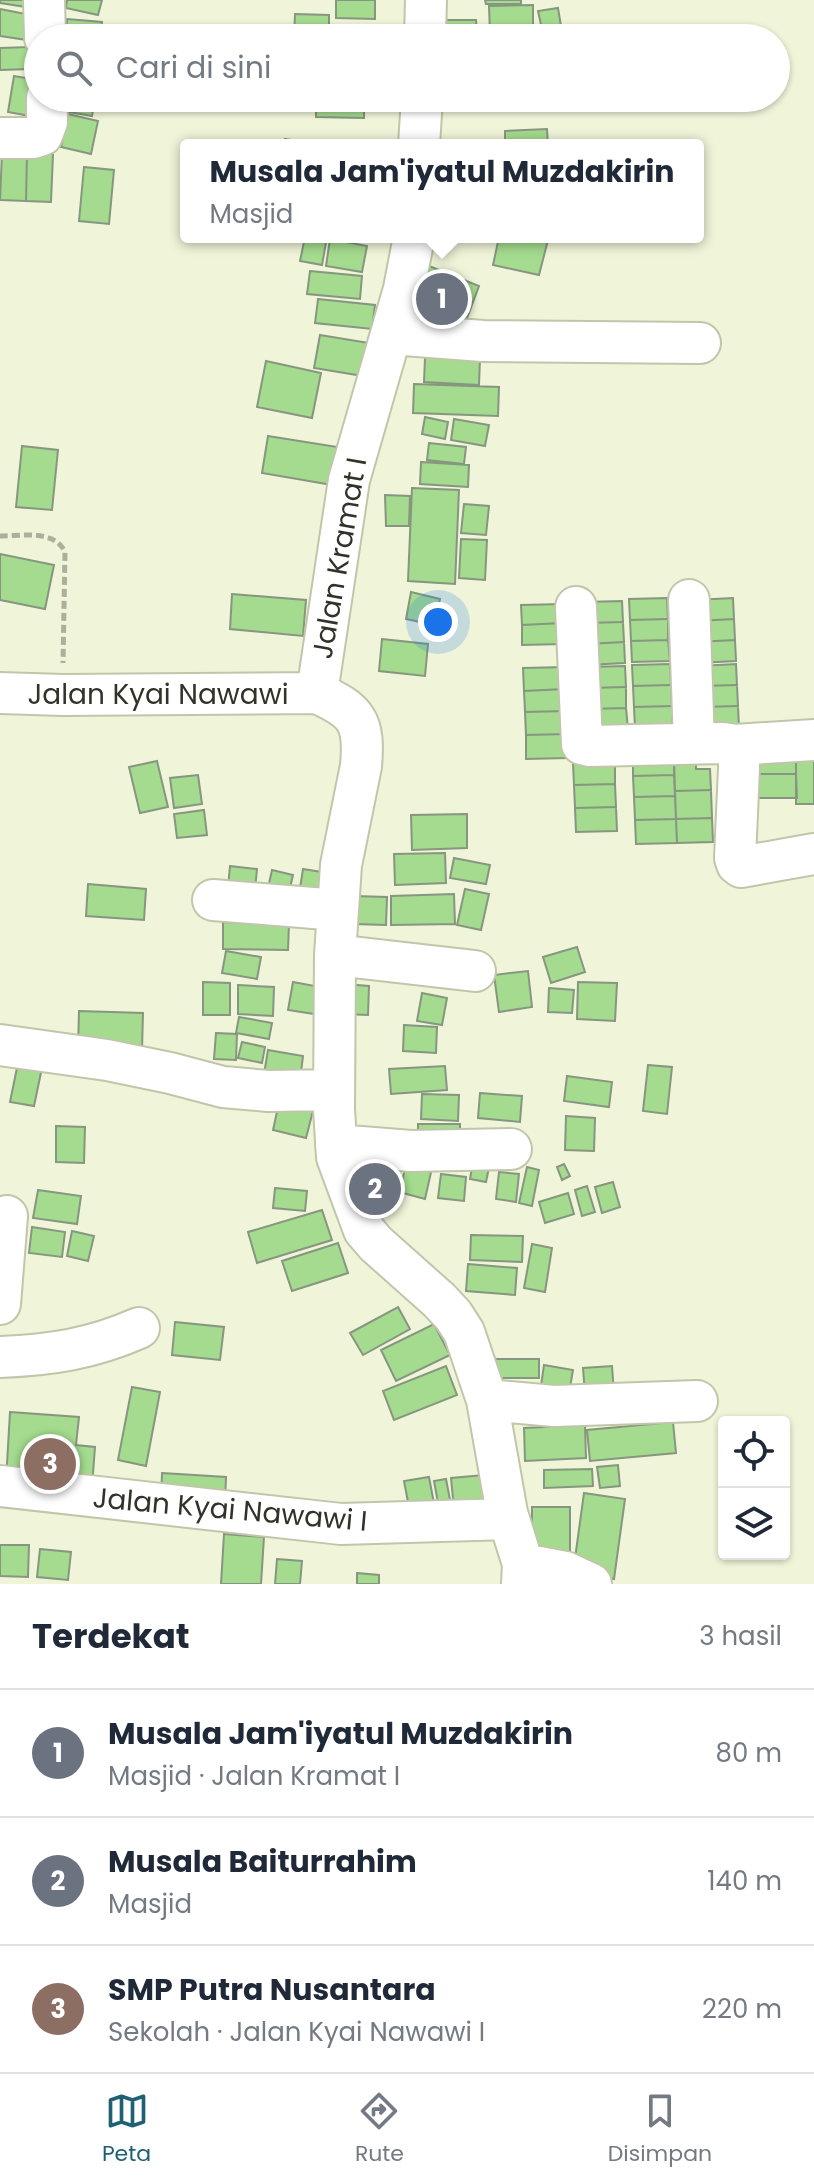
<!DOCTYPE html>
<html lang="id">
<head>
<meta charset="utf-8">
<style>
  body { margin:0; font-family:Poppins,sans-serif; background:#f6f6f7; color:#1f2937 }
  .controls { position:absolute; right:24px; bottom:24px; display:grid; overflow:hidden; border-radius:8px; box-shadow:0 2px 6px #0004 }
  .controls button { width:72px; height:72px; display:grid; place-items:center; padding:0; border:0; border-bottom:2px solid #e0e1e3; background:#fff; color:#1f2937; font:40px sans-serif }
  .you { position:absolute; left:438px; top:622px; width:28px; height:28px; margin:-20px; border:6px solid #fff; border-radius:50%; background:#1a73e8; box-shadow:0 0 0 12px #1a73e833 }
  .badge { display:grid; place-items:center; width:52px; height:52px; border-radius:50%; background:#1f6075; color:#fff; font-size:26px; font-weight:700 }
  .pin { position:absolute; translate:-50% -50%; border:4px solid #fff; box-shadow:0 2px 8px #0006 }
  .popup { position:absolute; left:180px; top:139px; width:524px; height:104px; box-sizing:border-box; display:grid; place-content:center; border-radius:8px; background:#fff; filter:drop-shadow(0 2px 6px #0005); font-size:26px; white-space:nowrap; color:#747a83 }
  .popup b { font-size:30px; color:#1f2937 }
  .popup::after { content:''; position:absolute; left:50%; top:100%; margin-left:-16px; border:16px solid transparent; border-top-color:#fff }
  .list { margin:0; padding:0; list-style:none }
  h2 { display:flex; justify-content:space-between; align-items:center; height:104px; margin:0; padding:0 32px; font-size:34px }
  h2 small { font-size:26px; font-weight:400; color:#747a83 }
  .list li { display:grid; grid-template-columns:52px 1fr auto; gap:24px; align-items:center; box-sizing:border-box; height:128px; padding:0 32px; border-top:2px solid #e0e1e3 }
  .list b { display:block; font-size:30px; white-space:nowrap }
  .list p { margin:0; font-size:26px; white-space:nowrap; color:#747a83 }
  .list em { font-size:26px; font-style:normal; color:#747a83 }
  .icon { flex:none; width:44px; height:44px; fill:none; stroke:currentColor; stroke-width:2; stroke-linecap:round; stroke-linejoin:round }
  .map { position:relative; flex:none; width:814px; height:1584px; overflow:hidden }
  .search { position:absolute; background:#fff; box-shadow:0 2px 6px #0004; left:24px; right:24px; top:24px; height:88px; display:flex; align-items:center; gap:20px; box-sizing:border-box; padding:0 28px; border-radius:44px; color:#747a83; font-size:30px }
  .sheet { height:488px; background:#fff }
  nav { display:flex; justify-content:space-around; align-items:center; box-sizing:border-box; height:112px; border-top:2px solid #e0e1e3; background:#fff; font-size:22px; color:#747a83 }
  nav a { display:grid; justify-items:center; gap:4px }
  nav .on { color:#1f6075 }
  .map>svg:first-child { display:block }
  .building { fill:#a4db8e; stroke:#869680; stroke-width:2 }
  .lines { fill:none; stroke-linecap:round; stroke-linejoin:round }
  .minor-casing { stroke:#c1c6ab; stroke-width:44 }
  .path { stroke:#acb09a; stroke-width:5; stroke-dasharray:8 4; stroke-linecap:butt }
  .minor { stroke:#fff; stroke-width:40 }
  .labels { text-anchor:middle; stroke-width:6; stroke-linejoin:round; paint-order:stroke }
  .street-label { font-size:28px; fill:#313328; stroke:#fff }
</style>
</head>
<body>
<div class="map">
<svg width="814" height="1584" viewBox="0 0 814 1584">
  <rect width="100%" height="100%" fill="#f0f5d9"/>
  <path class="building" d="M0 0H27L26 7 0 3Z
    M67 0H102L98 15 66 8Z
    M336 0H375V19L336 18Z
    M485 0H521V4H486Z
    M533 5V33H490L489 6Z
    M558 8 561 26 542 29 538 11Z
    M0 9 31 15 27 40 0 36Z
    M295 14 329 15V38H294Z
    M67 19 102 22 100 38 66 37Z
    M443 20H476L477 36H443Z
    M338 26H366V38H337Z
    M564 33 565 38H541V34Z
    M30 47 31 69 0 70V48Z
    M14 76 38 80 35 117 8 112Z
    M65 98H95L92 116 63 111Z
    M316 98H364V118L316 117Z
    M368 98H414V107L368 106Z
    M68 114 98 121 91 154 61 147Z
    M547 129 548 145H505V131Z
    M285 139 319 144V145H284Z
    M2 152 27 153 26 201 0 200Z
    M27 153 53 154 51 202 26 201Z
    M84 167 114 170 109 224 79 221Z
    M305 237H327L322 265 300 261Z
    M499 237H535L548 240 539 275 493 265Z
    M330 239 367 246 362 272 326 266Z
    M424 264 479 286 461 334 405 312Z
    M310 271 362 276 360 299 307 294Z
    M318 299 375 305 372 329 315 323Z
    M320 335 369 343 363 376 314 368Z
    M425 357 480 359 479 385 424 382Z
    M266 361 321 373 312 418 257 407Z
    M414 384 499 387 498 416 413 413Z
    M425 417 448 422 445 439 422 434Z
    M454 419 489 425 485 446 451 440Z
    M268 436 350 449 344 487 262 473Z
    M429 443 466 447 464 464 427 460Z
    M22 446 58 450 52 510 16 507Z
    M421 462 469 465 468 487 420 484Z
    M412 488 459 490 455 584 408 581Z
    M385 495 410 496 409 526H386Z
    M464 504 489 506 486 535 461 533Z
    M461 539 487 540 485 580 459 578Z
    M0 554 54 565 45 609 0 600Z
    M411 592 440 599 434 625 406 619Z
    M232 594 306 600 303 636 230 629Z
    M667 598 668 619 630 620 629 599Z
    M733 598 734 619 697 621 695 600Z
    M622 601 623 622 585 623 584 602Z
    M562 604 563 623 522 625 521 605Z
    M668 619V640L631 641 630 620Z
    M734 619 735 640 697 642V621Z
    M623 622 624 642 586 644 585 623Z
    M563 623 564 644 522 645V625Z
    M382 639 428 644 425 676 379 671Z
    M668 640 670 661 632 662 631 641Z
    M735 640 736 661 698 663 697 642Z
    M624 642 625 663 587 665 586 644Z
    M670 664 671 685 633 686 632 665Z
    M736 664 737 685 700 686 699 666Z
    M625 666 626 687 588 688 587 667Z
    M565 667V689L524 691 523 668Z
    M671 685 672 706 634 707 633 686Z
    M737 685 738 706 700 707V686Z
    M626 687V708L589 709 588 688Z
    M565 689 566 711 525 712 524 691Z
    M672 706V727L635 728 634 707Z
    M738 706 739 727 701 728 700 707Z
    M626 708 628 729 590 730 589 709Z
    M566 711 567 734 526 735 525 712Z
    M567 734V758L526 759V735Z
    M749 748H796V774H750Z
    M796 748H814V804H796Z
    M674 751V775L633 776V752Z
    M674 757H696V769H710L711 790 675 791Z
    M157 761 168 807 140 813 129 767Z
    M615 762V784L574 785 573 763Z
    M750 774H796L797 798H750Z
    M198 775 202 804 174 808 170 778Z
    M674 775 675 796 634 797 633 776Z
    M615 784 616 807 575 808 574 785Z
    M711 790 712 818 676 819 675 791Z
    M675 796 676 819 635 820 634 797Z
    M616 807 617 831 576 832 575 808Z
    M204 810 207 835 177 838 174 814Z
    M467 814V848L412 850 411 815Z
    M712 818 713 842 677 843 676 819Z
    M676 819 677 843 636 844 635 820Z
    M445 853 446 883 395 885 394 854Z
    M454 858 490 865 486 884 450 878Z
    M230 866 257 869 254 900 227 898Z
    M303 869 335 874 330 907 298 901Z
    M272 870 293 875 287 901 266 897Z
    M88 884 146 889 144 920 86 916Z
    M465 889 489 894 481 930 457 925Z
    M454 894 455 924 391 925V896Z
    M354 896 387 897 386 925 353 924Z
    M223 922 289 924 288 950 223 949Z
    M577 947 585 972 551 983 543 957Z
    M226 951 261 957 257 979 222 973Z
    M528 971 532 1007 499 1012 494 975Z
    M203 982 230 983V1015H203Z
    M293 982 331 989 327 1016 288 1010Z
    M578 982 617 983 615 1021 577 1019Z
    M344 984 369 986 368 1015 343 1014Z
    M238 985 274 987 273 1016 238 1014Z
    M549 988 574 990 572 1013 548 1012Z
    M422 993 447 998 442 1025 417 1021Z
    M79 1011 143 1013 142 1050 78 1048Z
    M239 1017 272 1023 269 1039 236 1033Z
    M404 1025 437 1027 436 1053 403 1051Z
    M216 1033 237 1034 236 1060 214 1059Z
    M242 1042 265 1047 262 1063 238 1058Z
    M268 1050 303 1056 300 1080 264 1074Z
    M19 1058 43 1063 34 1106 10 1102Z
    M648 1065 672 1067 667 1114 643 1111Z
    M445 1066 447 1090 391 1094 389 1069Z
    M567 1076 612 1082 609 1107 564 1101Z
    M480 1093 522 1096 520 1122 478 1118Z
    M422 1094 459 1095 458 1121 421 1119Z
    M280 1098 314 1107 306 1138 273 1130Z
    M566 1116 595 1118 594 1151 565 1150Z
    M418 1124H460V1147L418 1146Z
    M56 1126 85 1127 84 1163 56 1162Z
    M474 1155 491 1158 486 1182 470 1179Z
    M407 1162 432 1168 425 1199 399 1192Z
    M564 1164 570 1176 562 1180 557 1167Z
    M383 1165 391 1208 368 1212 359 1169Z
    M527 1167 539 1170 532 1206 519 1203Z
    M499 1172 519 1174 516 1202 496 1199Z
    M441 1174 466 1177 464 1201 438 1198Z
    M613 1182 620 1207 602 1213 595 1187Z
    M587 1186 595 1212 582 1216 575 1190Z
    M275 1188 307 1191 305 1211 273 1208Z
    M38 1190 81 1196 77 1224 33 1218Z
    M568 1193 574 1214 545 1223 539 1202Z
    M322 1210 332 1240 257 1263 248 1232Z
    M32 1227 65 1232 62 1257 29 1253Z
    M72 1231 94 1236 88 1261 67 1256Z
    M471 1235 523 1236 522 1262 470 1260Z
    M338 1243 348 1273 292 1291 282 1261Z
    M532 1244 552 1248 545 1292 524 1288Z
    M468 1264 517 1268 515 1295 466 1291Z
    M398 1307 410 1329 363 1355 350 1333Z
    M175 1322 224 1327 220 1360 172 1355Z
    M434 1324 450 1355 396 1381 381 1350Z
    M491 1359H539V1378H490Z
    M544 1365 573 1370 567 1405 539 1400Z
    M446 1366 457 1395 394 1420 383 1391Z
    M612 1366 614 1393 585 1394 583 1368Z
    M132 1387 160 1392 146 1466 118 1460Z
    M10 1412 79 1417 76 1445 95 1447 92 1487 6 1481Z
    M673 1422 676 1453 590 1461 587 1430Z
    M585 1425 586 1458 525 1461 524 1428Z
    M618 1465 620 1486 600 1488 597 1467Z
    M592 1469 593 1486 544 1488V1470Z
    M162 1473 226 1477 225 1503 161 1500Z
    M484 1475 488 1516 455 1519 451 1478Z
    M429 1477 436 1514 411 1518 404 1481Z
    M446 1479 451 1505 439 1508 434 1481Z
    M584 1493 625 1499 614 1579 573 1573Z
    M532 1507H570V1552H532Z
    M224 1534 264 1537 261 1584H221Z
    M0 1545H29L28 1577 0 1576Z
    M40 1549 71 1552 68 1580 37 1577Z
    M277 1559 302 1561 300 1584H275Z
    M357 1573 379 1575V1584H357Z"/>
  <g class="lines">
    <defs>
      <path id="minor" d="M44 0 45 38
        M425 38 426 0
        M0 138H33L42 135 47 122V98
        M419 145 422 98
        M391 334 483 341 700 343
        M689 600 694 743
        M576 607 582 744 590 746 723 743 735 745 739 757V768L735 858 737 864 741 867 814 854
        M0 693 63 695 317 693C357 711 365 721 361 766L341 865 335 955 334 1109 337 1157 364 1230 376 1244 439 1300 453 1315 464 1332 487 1400 507 1513 523 1564 522 1584
        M317 693 349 480 404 289 414 237
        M735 745 814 740
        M213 900 338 910
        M335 955 475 971
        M0 1045 107 1060 170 1073 223 1087 268 1091 334 1090
        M336 1145 411 1151 511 1149
        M0 1304 7 1216
        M0 1357C51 1355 91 1349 139 1328
        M487 1400 554 1406 697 1401
        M0 1486 341 1524 509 1519
        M523 1564 565 1572 591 1584"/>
    </defs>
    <use href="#minor" class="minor-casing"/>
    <path class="path" d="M0 536C22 536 54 529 65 552L63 663"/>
    <use href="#minor" class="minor"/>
  </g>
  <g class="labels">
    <g class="street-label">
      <text transform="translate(339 558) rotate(-80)" y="10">Jalan Kramat I</text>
      <text x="158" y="704">Jalan Kyai Nawawi</text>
      <text transform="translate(230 1509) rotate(5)" y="10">Jalan Kyai Nawawi I</text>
    </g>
  </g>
</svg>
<div class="controls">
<button><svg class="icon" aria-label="locate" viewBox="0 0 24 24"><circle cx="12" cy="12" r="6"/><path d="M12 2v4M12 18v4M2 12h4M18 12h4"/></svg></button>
<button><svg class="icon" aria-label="layers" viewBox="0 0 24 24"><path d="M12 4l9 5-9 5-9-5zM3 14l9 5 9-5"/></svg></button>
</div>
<div class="you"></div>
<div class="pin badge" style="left:442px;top:299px;background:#6b7280">1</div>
<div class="popup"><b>Musala Jam'iyatul Muzdakirin</b>Masjid</div>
<div class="pin badge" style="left:375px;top:1189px;background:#6b7280">2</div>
<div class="pin badge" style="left:50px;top:1464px;background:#8d6e63">3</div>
<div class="search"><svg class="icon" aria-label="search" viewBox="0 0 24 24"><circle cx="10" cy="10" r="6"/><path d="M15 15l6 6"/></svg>Cari di sini</div>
</div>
<section class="sheet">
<h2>Terdekat<small>3 hasil</small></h2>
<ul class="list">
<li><span class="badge" style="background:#6b7280">1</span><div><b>Musala Jam'iyatul Muzdakirin</b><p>Masjid · Jalan Kramat I</p></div><em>80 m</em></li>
<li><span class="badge" style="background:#6b7280">2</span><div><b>Musala Baiturrahim</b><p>Masjid</p></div><em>140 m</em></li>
<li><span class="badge" style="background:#8d6e63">3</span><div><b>SMP Putra Nusantara</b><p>Sekolah · Jalan Kyai Nawawi I</p></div><em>220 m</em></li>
</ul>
</section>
<nav>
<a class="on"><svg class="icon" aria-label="map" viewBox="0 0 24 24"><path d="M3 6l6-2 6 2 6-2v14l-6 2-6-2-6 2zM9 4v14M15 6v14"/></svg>Peta</a>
<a><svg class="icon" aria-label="directions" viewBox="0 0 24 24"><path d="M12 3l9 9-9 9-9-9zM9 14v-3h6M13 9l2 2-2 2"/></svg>Rute</a>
<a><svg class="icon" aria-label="saved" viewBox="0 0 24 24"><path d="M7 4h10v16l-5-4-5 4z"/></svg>Disimpan</a>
</nav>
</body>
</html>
